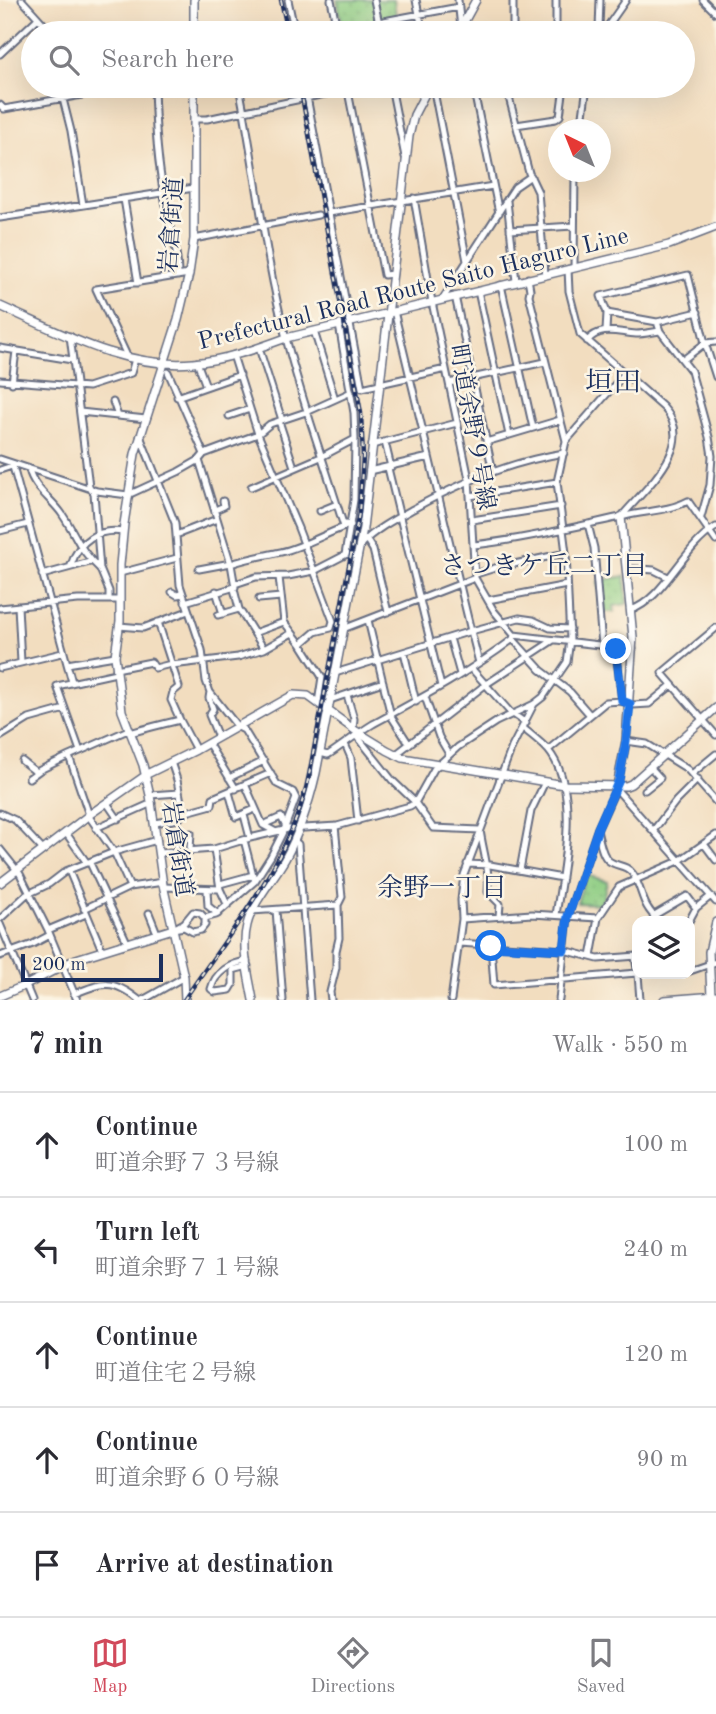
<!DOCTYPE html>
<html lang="en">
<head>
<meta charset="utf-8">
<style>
  body { margin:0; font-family:"Old Standard TT","Noto Serif JP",serif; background:#f2f2f3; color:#2b2b33 }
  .controls { position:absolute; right:21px; bottom:21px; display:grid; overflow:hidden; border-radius:14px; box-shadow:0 7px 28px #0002 }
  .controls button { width:63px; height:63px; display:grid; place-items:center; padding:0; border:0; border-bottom:2px solid #e1e1e2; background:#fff; color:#2b2b33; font:35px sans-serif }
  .compass { position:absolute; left:548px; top:119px; width:63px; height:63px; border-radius:50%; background:#fff; box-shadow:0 7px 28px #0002; rotate:317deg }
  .scale { position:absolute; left:21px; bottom:18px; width:142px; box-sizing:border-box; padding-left:7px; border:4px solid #1b2f5e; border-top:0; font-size:19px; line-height:24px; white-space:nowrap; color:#1b2f5e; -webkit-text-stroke:5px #fcf5e5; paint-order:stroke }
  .stop { position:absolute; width:21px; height:21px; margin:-16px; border:5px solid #1a73e8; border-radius:50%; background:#fff }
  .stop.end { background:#1a73e8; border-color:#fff; box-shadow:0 2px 7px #0008 }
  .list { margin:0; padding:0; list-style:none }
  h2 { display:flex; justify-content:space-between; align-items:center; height:91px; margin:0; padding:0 28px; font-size:30px }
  h2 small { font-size:23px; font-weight:400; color:#7c7c81 }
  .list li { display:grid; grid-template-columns:46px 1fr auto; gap:21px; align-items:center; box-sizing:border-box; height:105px; padding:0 28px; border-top:2px solid #e1e1e2 }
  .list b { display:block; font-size:26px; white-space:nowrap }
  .list p { margin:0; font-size:23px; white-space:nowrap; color:#7c7c81 }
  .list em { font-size:23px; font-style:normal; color:#7c7c81 }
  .icon { flex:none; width:38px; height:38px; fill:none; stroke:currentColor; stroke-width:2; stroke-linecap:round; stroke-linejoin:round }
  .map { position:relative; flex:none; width:716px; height:1000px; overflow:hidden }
  .search { position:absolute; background:#fff; box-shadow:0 7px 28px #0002; left:21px; right:21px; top:21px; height:77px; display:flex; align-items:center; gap:18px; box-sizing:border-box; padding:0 24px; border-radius:38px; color:#7c7c81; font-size:26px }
  .sheet { height:616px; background:#fff }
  nav { display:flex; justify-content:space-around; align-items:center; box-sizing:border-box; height:98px; border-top:2px solid #e1e1e2; background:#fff; font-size:19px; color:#7c7c81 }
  nav a { display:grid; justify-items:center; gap:4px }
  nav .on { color:#d1495b }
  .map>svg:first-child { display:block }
  .park { fill:url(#park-dots); stroke:#547e70; stroke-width:2 }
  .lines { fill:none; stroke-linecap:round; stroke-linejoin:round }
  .street-casing { stroke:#666c80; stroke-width:9 }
  .secondary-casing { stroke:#666c80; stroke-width:10 }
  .street { stroke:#fff; stroke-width:5 }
  .secondary { stroke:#fff; stroke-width:7 }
  .rail-casing { stroke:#1b2f5e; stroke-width:4.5 }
  .rail { stroke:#fcf5e5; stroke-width:2; stroke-dasharray:5; stroke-linecap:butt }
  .route { stroke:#1a73e8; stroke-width:9 }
  .labels { text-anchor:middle; stroke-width:5; stroke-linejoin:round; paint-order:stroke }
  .street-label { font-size:24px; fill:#1b2f5e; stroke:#fcf5e5 }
  .neighbourhood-label { font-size:26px; fill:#1b2f5e; stroke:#fcf5e5 }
  .quarter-label { font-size:28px; fill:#1b2f5e; stroke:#fcf5e5 }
</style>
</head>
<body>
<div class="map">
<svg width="716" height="1000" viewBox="0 0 716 1000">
  <defs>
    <pattern id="park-dots" width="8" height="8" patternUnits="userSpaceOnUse" patternTransform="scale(1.75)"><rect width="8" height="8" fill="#8ecd83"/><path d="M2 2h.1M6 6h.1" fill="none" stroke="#7ab074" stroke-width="1.8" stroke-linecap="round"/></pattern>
  </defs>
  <rect width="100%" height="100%" fill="#fcf5e5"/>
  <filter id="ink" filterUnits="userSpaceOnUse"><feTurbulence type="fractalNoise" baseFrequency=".0143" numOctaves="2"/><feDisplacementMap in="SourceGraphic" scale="14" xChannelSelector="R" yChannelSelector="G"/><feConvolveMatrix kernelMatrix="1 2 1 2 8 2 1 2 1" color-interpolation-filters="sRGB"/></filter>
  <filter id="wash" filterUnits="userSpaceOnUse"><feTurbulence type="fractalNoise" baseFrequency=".00686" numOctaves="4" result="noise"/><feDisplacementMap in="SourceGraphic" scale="28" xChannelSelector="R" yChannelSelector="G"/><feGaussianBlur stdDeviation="1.57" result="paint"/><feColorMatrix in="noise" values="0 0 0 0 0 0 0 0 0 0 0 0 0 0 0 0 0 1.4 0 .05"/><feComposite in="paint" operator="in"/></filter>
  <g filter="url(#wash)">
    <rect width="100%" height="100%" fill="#f2ddbf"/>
    <path class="park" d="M337 0H394L396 17 343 28Z
      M625 576 627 604 614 606V612H601L598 581Z
      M586 875 607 881 602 904 577 903Z"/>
  </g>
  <g filter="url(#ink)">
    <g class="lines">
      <defs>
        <path id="street" d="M22 0 52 33
          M288 0 295 33
          M331 0 338 33
          M374 0 381 33
          M416 0 423 33
          M458 0 461 28
          M556 0V33
          M703 0 716 13
          M599 29 605 30 626 0
          M319 33 459 7
          M513 33V0
          M565 33 599 29 600 0
          M0 54 38 18
          M154 86C155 123 157 159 164 195 169 222 178 248 178 276
          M239 86C256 170 264 255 286 338 302 402 325 464 344 527
          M305 86 362 388 446 369
          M347 86 384 275 393 274
          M391 86 405 157
          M433 86 467 261
          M473 86 499 213
          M506 86 529 173 538 192 545 274
          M63 99 71 131 83 205
          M0 105 4 109 132 86
          M195 119H207L363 86
          M516 125 556 119 560 116 564 86
          M581 130 587 86
          M414 198 432 302 469 479 475 578 494 611 514 635 633 649
          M124 199 138 283
          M507 201 516 281
          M329 213 493 186
          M0 218 194 188
          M510 230 573 226
          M194 239 318 215
          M574 267 575 172
          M568 269 569 291 580 334 663 407C699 445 645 488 621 517
          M501 285 533 428
          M478 291 509 435
          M455 296 493 472
          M442 300 515 187 531 176
          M607 313 657 322 660 331
          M657 322 698 312
          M314 331 335 399
          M606 331 607 313 601 296 688 275 705 343 716 377
          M70 336 89 486 94 493 100 569 109 591V600
          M587 341C601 325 618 333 636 334 644 334 652 332 660 331L691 371 709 437 712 456 710 485 701 517
          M0 348 72 360
          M259 348 282 420
          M233 355 258 434 298 528 333 621 331 628 315 632 301 644 322 677 318 703
          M128 358 96 289 189 274
          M683 360 705 343 716 342
          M197 362 206 386
          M168 372 204 454
          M0 380 88 387 131 373 135 359
          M12 383 16 351
          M449 383 545 362
          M177 397 240 375
          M113 402 118 416
          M80 412 146 419
          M229 416 250 409
          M279 421 294 467
          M140 436 175 523 180 585 202 650 206 681 210 692 237 726
          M566 441 625 373
          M385 442 391 467
          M486 442 560 420
          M372 445 457 423
          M0 459 97 491 128 495 178 472 199 460 204 454 258 434 270 424 309 411 351 392
          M12 463 72 682
          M388 468 441 686
          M29 469C33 488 52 499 62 514 77 536 79 550 100 569
          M0 470 12 466
          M369 471 429 457
          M251 487 323 456 355 439 354 413 339 325
          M470 496 557 482
          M215 510 224 506 223 501
          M320 511 337 504
          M472 520 561 506
          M588 524 594 548 602 646
          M0 531 28 524
          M176 535 217 519
          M366 539 373 550 388 612
          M360 545C376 529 393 520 413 509 461 482 509 462 564 453
          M474 545C525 539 574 527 625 516 646 511 669 511 688 501L716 541
          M345 555 354 500 355 439
          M231 564C248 558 263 556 281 552 303 547 323 535 344 527L346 524 351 525
          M71 565C79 540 98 528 123 532
          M627 568 654 570 668 577
          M199 569 231 563
          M120 573 177 558
          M476 574 495 568 566 553
          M42 575 90 562
          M279 577 284 622 301 644
          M235 584 256 577 288 576 314 571 347 554 358 556
          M234 589 239 609 264 649
          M216 591 223 614
          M172 592 177 595 183 594
          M259 599 281 597
          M488 600 567 585
          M185 602 235 587 231 564 199 460
          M18 606 21 662
          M0 608 78 600H120
          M631 610C664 599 682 548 716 527
          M218 615 239 609
          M368 620 391 716 409 744
          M158 622 179 687 173 692 171 700 180 720
          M119 626 143 628 188 611
          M716 628 662 673 716 735
          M343 629 475 578
          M254 633 284 622
          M450 638 460 674
          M513 639 541 670 570 692 590 715
          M616 649 622 701
          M404 652 416 702
          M479 663 471 631 519 618 533 620 550 628 570 629
          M67 664 115 656
          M172 665 238 657 264 649 292 633
          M0 668 62 653
          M471 668 510 712 526 723
          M116 669 151 662 155 668 171 664
          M335 673 471 631 394 311
          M210 692 209 698 213 709 209 715 218 737
          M347 695 354 719 353 729
          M425 697 439 737 449 754
          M330 700 383 682
          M523 728C531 735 541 742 548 750 581 790 563 868 556 915
          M128 730 69 756 90 818 114 852 130 887
          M130 733C147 728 163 724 180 720L196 750
          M357 736 392 780 414 801 433 828 480 830C483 851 490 871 488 892L500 904 499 916
          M0 737 29 719 65 709
          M626 741 647 744 687 769 716 802
          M208 743 236 789
          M345 744 351 758 358 821
          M548 750 606 702 622 701 633 705 649 704 672 685
          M80 751 57 686 116 673
          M320 753 328 755C343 745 358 733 373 724 421 698 470 672 513 639L514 635
          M395 755 485 685 552 641
          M22 761 36 772
          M171 762 177 780 183 813
          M693 773 716 754
          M29 778 40 770 69 756
          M229 778 264 761
          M245 784 263 825 276 832
          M617 786 618 791 716 902
          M645 790 660 778 650 767
          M229 792 236 817 255 809
          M150 795 179 793
          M107 803 118 819
          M0 813 15 820 43 850
          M244 815 250 838
          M155 823 179 819 183 813 212 805 213 798 271 773
          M263 825 281 817 286 827
          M96 828 152 803
          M597 831C600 840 601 855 609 861 617 867 626 864 633 874 644 892 640 904 659 921
          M653 831 676 801 698 779
          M66 833 87 863
          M244 840 253 875
          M294 841 298 844 310 1000
          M704 844 716 860
          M0 849 20 874 48 930 77 1000
          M190 849 191 833
          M214 849 220 889 227 904
          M176 851V833
          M159 853 214 849 250 838 288 829 337 826 410 806 415 803 434 769 458 747 496 722 534 704 543 697 567 662 570 640 566 553 557 482 566 441 529 295 530 290 528 278
          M90 863 127 942
          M467 864 490 865 562 878
          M520 870 531 811 545 782
          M69 871 102 950
          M220 884 253 875 255 881
          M164 887 220 889
          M207 890 208 906 218 914
          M84 909 130 887 163 882
          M276 910 283 1000
          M252 911 338 905
          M193 912 200 913 205 918V925L201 930 193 932 184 927 173 929 184 923Z
          M149 913 157 933
          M653 916 687 896 696 908
          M205 918 216 915 255 881 271 856 284 830 296 798 293 792 277 784 244 730 238 727
          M0 919 26 895 49 884 66 871 114 852 157 840
          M462 919 532 914 598 918 619 887 679 861 716 835
          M689 921 696 908 711 896
          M0 924 32 1000
          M48 930 86 914
          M459 943 564 950 598 959 637 956
          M491 946 494 985 637 973
          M0 956 33 944 50 935
          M591 957 598 918
          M635 957 637 969
          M247 961C231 963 215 972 211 989L215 992 230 990 233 985V970L248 966
          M690 971 716 962
          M638 974 640 1000
          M74 994C104 982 113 979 139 1000
          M143 1000 184 977
          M331 1000 330 992 336 968V951L339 938 338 905 342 897 335 826
          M451 1000 462 919 461 900 464 875 512 747 534 704
          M559 1000 568 916 598 828 617 786"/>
        <path id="secondary" d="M194 33V0
          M458 33 476 0
          M0 306C61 333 124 369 193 363 225 360 256 349 286 338L669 245 716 227
          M617 786 626 741 633 637 621 517
          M0 883 89 815 149 773 196 750 293 695 308 696 356 731 387 750 403 758 564 785 626 786 631 784 716 708
          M0 996 26 985 76 959 173 929
          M711 996 709 952 716 922
          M185 1000 184 977 163 885 150 795 143 765 122 711 115 656 120 621V565L124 524 135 454 178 320 189 274 194 239V86
          M253 1000C249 977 241 948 247 925 253 901 273 880 285 859 300 832 309 803 316 773L363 528 409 136 414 115 429 86
          M664 1000 716 996"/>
      </defs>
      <use href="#street" class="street-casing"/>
      <use href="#secondary" class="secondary-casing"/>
      <use href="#street" class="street"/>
      <use href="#secondary" class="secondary"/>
      <defs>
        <path id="rail" d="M281 0 288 33
          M184 1000C231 930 292 860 309 775L359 513 363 457 361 413 300 86"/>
      </defs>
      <use href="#rail" class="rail-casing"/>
      <use href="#rail" class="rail"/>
    </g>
  </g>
  <g class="lines" filter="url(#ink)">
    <path class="route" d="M491 946 564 950 568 916 598 828 619 780 626 741 630 704 622 701 616 649"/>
  </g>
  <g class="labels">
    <g class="street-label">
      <text transform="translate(171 225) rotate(-86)" y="8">岩倉街道</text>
      <text transform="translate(413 288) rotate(-14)" y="8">Prefectural Road Route Saito Haguro Line</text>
      <text transform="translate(473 427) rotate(80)" y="8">町道余野９号線</text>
      <text transform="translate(178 849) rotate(81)" y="8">岩倉街道</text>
    </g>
    <g class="neighbourhood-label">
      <text x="544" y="574">さつきケ丘二丁目</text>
      <text x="442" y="896">余野一丁目</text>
    </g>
    <g class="quarter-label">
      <text x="613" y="391">垣田</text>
    </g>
  </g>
</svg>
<div class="controls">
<button><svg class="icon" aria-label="layers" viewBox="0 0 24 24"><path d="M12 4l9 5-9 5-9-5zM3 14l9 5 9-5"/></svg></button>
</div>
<svg class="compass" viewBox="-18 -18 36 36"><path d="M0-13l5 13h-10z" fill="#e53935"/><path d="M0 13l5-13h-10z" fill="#7c7c81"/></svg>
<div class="scale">200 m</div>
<div class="stop" style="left:491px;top:946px"></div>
<div class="stop end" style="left:616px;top:649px"></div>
<div class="search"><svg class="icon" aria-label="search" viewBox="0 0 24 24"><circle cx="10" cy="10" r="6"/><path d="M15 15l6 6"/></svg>Search here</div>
</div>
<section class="sheet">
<h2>7 min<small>Walk · 550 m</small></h2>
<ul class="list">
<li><svg class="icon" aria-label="ahead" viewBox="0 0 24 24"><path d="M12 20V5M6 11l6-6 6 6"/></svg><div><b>Continue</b><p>町道余野７３号線</p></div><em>100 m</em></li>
<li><svg class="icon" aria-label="left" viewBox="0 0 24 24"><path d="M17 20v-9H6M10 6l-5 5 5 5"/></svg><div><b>Turn left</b><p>町道余野７１号線</p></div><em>240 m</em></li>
<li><svg class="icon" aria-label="ahead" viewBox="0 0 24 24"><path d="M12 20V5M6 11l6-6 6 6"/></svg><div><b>Continue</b><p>町道住宅２号線</p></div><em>120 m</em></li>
<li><svg class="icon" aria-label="ahead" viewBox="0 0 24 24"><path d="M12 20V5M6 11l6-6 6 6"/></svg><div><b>Continue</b><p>町道余野６０号線</p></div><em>90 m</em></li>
<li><svg class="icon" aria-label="arrive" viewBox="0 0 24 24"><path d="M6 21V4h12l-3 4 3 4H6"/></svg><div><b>Arrive at destination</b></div></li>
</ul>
</section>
<nav>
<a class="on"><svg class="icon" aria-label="map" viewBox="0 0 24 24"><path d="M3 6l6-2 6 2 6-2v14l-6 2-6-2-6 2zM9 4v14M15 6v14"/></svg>Map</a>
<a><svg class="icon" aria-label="directions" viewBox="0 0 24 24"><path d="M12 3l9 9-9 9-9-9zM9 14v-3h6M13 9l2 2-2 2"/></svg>Directions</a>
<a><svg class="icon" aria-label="saved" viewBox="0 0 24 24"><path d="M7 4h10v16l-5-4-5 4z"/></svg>Saved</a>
</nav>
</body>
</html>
